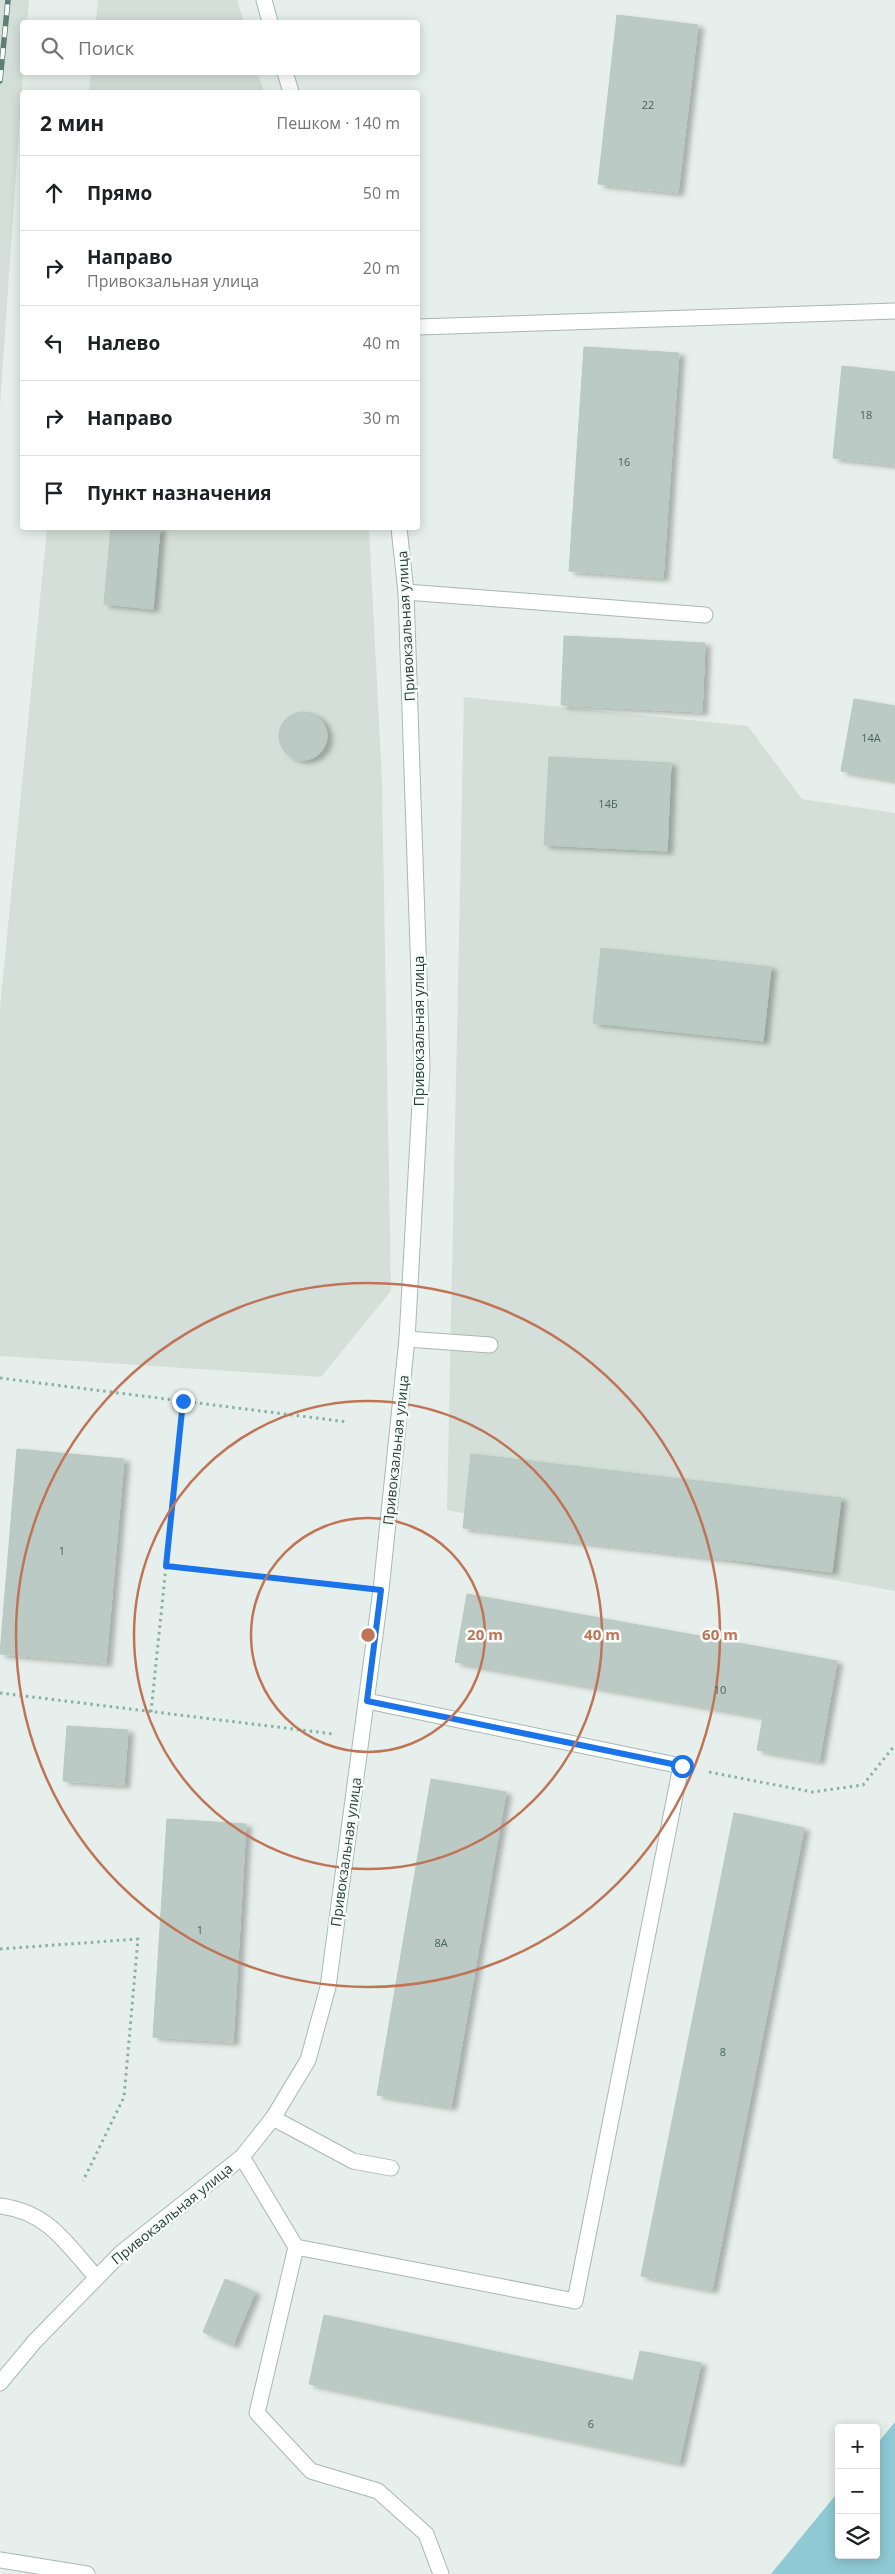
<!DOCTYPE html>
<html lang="ru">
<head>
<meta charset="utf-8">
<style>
  body { margin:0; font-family:"Open Sans",sans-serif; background:#f2f2f2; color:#202124 }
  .controls { position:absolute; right:15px; bottom:15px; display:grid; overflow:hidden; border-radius:5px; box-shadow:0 2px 12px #0003 }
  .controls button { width:45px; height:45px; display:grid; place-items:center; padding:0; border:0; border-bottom:1px solid #e0e0e0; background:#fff; color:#202124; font:25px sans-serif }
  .stop { position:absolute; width:15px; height:15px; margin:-11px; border:4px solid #1a73e8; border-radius:50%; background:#fff }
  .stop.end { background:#1a73e8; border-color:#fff; box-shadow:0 1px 5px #0008 }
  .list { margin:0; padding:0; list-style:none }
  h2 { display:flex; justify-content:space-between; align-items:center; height:65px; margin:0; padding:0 20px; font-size:21px }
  h2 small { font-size:16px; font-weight:400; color:#757577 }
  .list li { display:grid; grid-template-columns:32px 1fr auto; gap:15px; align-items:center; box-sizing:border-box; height:75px; padding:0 20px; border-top:1px solid #e0e0e0 }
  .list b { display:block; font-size:19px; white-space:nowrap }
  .list p { margin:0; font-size:16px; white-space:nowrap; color:#757577 }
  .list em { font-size:16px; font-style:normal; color:#757577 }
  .icon { flex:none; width:28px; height:28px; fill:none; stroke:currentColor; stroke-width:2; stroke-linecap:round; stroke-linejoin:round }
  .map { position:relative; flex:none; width:895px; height:2574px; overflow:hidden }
  .search { position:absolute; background:#fff; box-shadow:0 2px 12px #0003; left:20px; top:20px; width:400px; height:55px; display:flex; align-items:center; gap:12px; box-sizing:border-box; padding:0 18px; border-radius:5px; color:#757577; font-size:19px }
  .panel { position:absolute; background:#fff; box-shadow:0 2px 12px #0003; left:20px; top:90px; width:400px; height:440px; border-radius:5px }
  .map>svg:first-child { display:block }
  .built { fill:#d4dfda }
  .water { fill:#8ec9d4 }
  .building { fill:#bbcac4; stroke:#b8c9c2; filter:url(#shadow) }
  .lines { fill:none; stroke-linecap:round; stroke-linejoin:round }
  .lane-casing { stroke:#a8b8b2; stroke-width:17 }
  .street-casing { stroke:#a8b8b2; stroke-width:17 }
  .secondary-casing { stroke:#a4bbb3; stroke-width:17 }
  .path { stroke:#86b3a5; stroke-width:3; stroke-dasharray:2.5 4; stroke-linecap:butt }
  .lane { stroke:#fff; stroke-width:15 }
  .street { stroke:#fff; stroke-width:15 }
  .secondary { stroke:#fff; stroke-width:15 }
  .rail-casing { stroke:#5f7d75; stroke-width:5.5 }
  .rail { stroke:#f7fbf9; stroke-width:4; stroke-dasharray:11; stroke-linecap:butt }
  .route { stroke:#1a73e8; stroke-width:6 }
  .ring { fill:none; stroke:#c07456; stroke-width:2.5 }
  .labels { text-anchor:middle; stroke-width:5; stroke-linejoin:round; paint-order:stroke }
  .number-label { font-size:11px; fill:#4a645c }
  .street-label { font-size:14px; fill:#24423a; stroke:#f7fbf9 }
  .centre { fill:#c07456; stroke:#f7fbf9; stroke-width:2.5 }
  .ring-label { font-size:15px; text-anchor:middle; font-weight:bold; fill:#c07456; stroke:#f7fbf9; stroke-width:5; stroke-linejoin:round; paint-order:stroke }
</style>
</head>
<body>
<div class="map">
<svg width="895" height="2574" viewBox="0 0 895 2574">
  <defs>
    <filter id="shadow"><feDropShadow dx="5.5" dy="3" stdDeviation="2.5" flood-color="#0004"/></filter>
  </defs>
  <rect width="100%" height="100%" fill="#e6efeb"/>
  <path class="built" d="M0 0H29L27 22H22L23 73 0 405Z
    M98 0H237L244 22H96Z
    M91 72 258 73 264 92H89Z
    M47 528H369L382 781 391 1291 321 1377 0 1356V1008Z
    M464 697 748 726 802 799 895 813V1591L447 1510Z"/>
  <path class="water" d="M895 2422V2574H771L839 2491V2555H876V2445Z"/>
  <path class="building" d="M617 15 698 25 678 193 598 184Z
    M584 347 679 353 663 578 569 571Z
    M842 366 895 372V465L833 458Z
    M111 528H160L153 609 104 604Z
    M564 636 705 643 702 712 561 705Z
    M854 699 895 706V780L841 771Z
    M279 736a24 24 0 1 1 48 0a24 24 0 1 1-48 0Z
    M549 757 671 763 667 851 544 845Z
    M601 948 771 967 763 1041 593 1023Z
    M17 1449 124 1459 106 1663 0 1654Z
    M471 1454 841 1498 832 1572 463 1528Z
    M467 1594 837 1661 819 1761 757 1750 763 1717 455 1662Z
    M67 1726 128 1730 124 1785 63 1781Z
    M431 1779 506 1792 451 2107 377 2095Z
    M734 1813 804 1828 712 2290 641 2276Z
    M167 1819 246 1824 233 2042 153 2037Z
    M225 2279 255 2292 233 2345 203 2332Z
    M324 2315 633 2381 640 2351 701 2363 679 2463 309 2384Z"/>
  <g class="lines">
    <defs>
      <path id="lane" d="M406 592 705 615
        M407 1339 490 1345
        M273 2118 353 2161 391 2168
        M242 2157 296 2247 575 2301 681 1766 367 1701
        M0 2206C48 2212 66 2243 96 2277
        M296 2247 257 2413 311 2471 378 2491 426 2534 441 2574
        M0 2560 87 2574"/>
      <path id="street" d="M418 327 895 311"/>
      <path id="secondary" d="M264 0 270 22
        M285 72 291 92
        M0 2383 35 2341 121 2253 242 2157 273 2118 308 2060 328 1987 381 1590 407 1339 422 1067 406 592 399 528"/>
    </defs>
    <use href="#lane" class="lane-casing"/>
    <use href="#street" class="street-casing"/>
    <use href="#secondary" class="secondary-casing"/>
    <path class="path" d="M0 1378 348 1422
      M166 1566 354 1587
      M0 1693 334 1734
      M151 1712 183 1401
      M709 1772 812 1792 863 1785 895 1745
      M0 1949 138 1939 124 2097 83 2181"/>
    <use href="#lane" class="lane"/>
    <use href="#street" class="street"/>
    <use href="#secondary" class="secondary"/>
    <defs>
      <path id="rail" d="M0 81 8 0"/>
    </defs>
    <use href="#rail" class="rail-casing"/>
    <use href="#rail" class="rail"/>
  </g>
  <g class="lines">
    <path class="route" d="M183 1401 166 1566 381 1590 367 1701 682 1766"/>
  </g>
  <g class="ring">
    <circle cx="368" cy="1635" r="117"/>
    <circle cx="368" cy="1635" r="234"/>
    <circle cx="368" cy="1635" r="352"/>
  </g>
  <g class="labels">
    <g class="number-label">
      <text x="648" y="109">22</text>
      <text x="866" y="419">18</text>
      <text x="624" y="466">16</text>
      <text x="871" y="742">14А</text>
      <text x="608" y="808">14Б</text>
      <text x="62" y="1555">1</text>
      <text x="720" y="1694">10</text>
      <text x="200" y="1934">1</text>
      <text x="441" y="1947">8А</text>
      <text x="723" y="2056">8</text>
      <text x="591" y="2428">6</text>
    </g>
    <g class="street-label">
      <text transform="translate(406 626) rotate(-93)" y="5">Привокзальная улица</text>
      <text transform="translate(419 1031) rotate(-90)" y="5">Привокзальная улица</text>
      <text transform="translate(396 1450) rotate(-84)" y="5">Привокзальная улица</text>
      <text transform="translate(346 1852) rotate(-82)" y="5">Привокзальная улица</text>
      <text transform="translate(172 2214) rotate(-39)" y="5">Привокзальная улица</text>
    </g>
  </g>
  <circle cx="368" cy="1635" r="8" class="centre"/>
  <g class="ring-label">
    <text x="485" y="1640">20 m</text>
    <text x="602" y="1640">40 m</text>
    <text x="720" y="1640">60 m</text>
  </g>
</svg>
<div class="controls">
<button>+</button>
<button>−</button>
<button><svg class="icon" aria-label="layers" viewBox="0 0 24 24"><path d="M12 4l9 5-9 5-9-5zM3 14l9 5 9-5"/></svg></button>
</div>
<div class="stop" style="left:682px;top:1766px"></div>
<div class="stop end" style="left:183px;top:1401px"></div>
<div class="search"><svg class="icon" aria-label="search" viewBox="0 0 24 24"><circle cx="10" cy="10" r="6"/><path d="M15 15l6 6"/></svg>Поиск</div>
<section class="panel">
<h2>2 мин<small>Пешком · 140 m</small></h2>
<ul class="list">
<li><svg class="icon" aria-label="ahead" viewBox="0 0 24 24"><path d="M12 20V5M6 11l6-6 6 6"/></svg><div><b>Прямо</b></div><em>50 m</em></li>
<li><svg class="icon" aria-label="right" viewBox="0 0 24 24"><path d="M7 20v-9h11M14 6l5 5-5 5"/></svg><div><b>Направо</b><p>Привокзальная улица</p></div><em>20 m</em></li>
<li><svg class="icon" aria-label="left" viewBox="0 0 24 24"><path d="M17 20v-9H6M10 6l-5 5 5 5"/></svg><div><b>Налево</b></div><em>40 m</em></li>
<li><svg class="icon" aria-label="right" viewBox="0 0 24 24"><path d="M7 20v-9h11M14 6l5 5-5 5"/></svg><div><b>Направо</b></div><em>30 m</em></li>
<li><svg class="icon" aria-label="arrive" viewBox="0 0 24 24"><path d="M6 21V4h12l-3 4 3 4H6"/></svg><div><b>Пункт назначения</b></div></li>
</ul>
</section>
</div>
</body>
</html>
